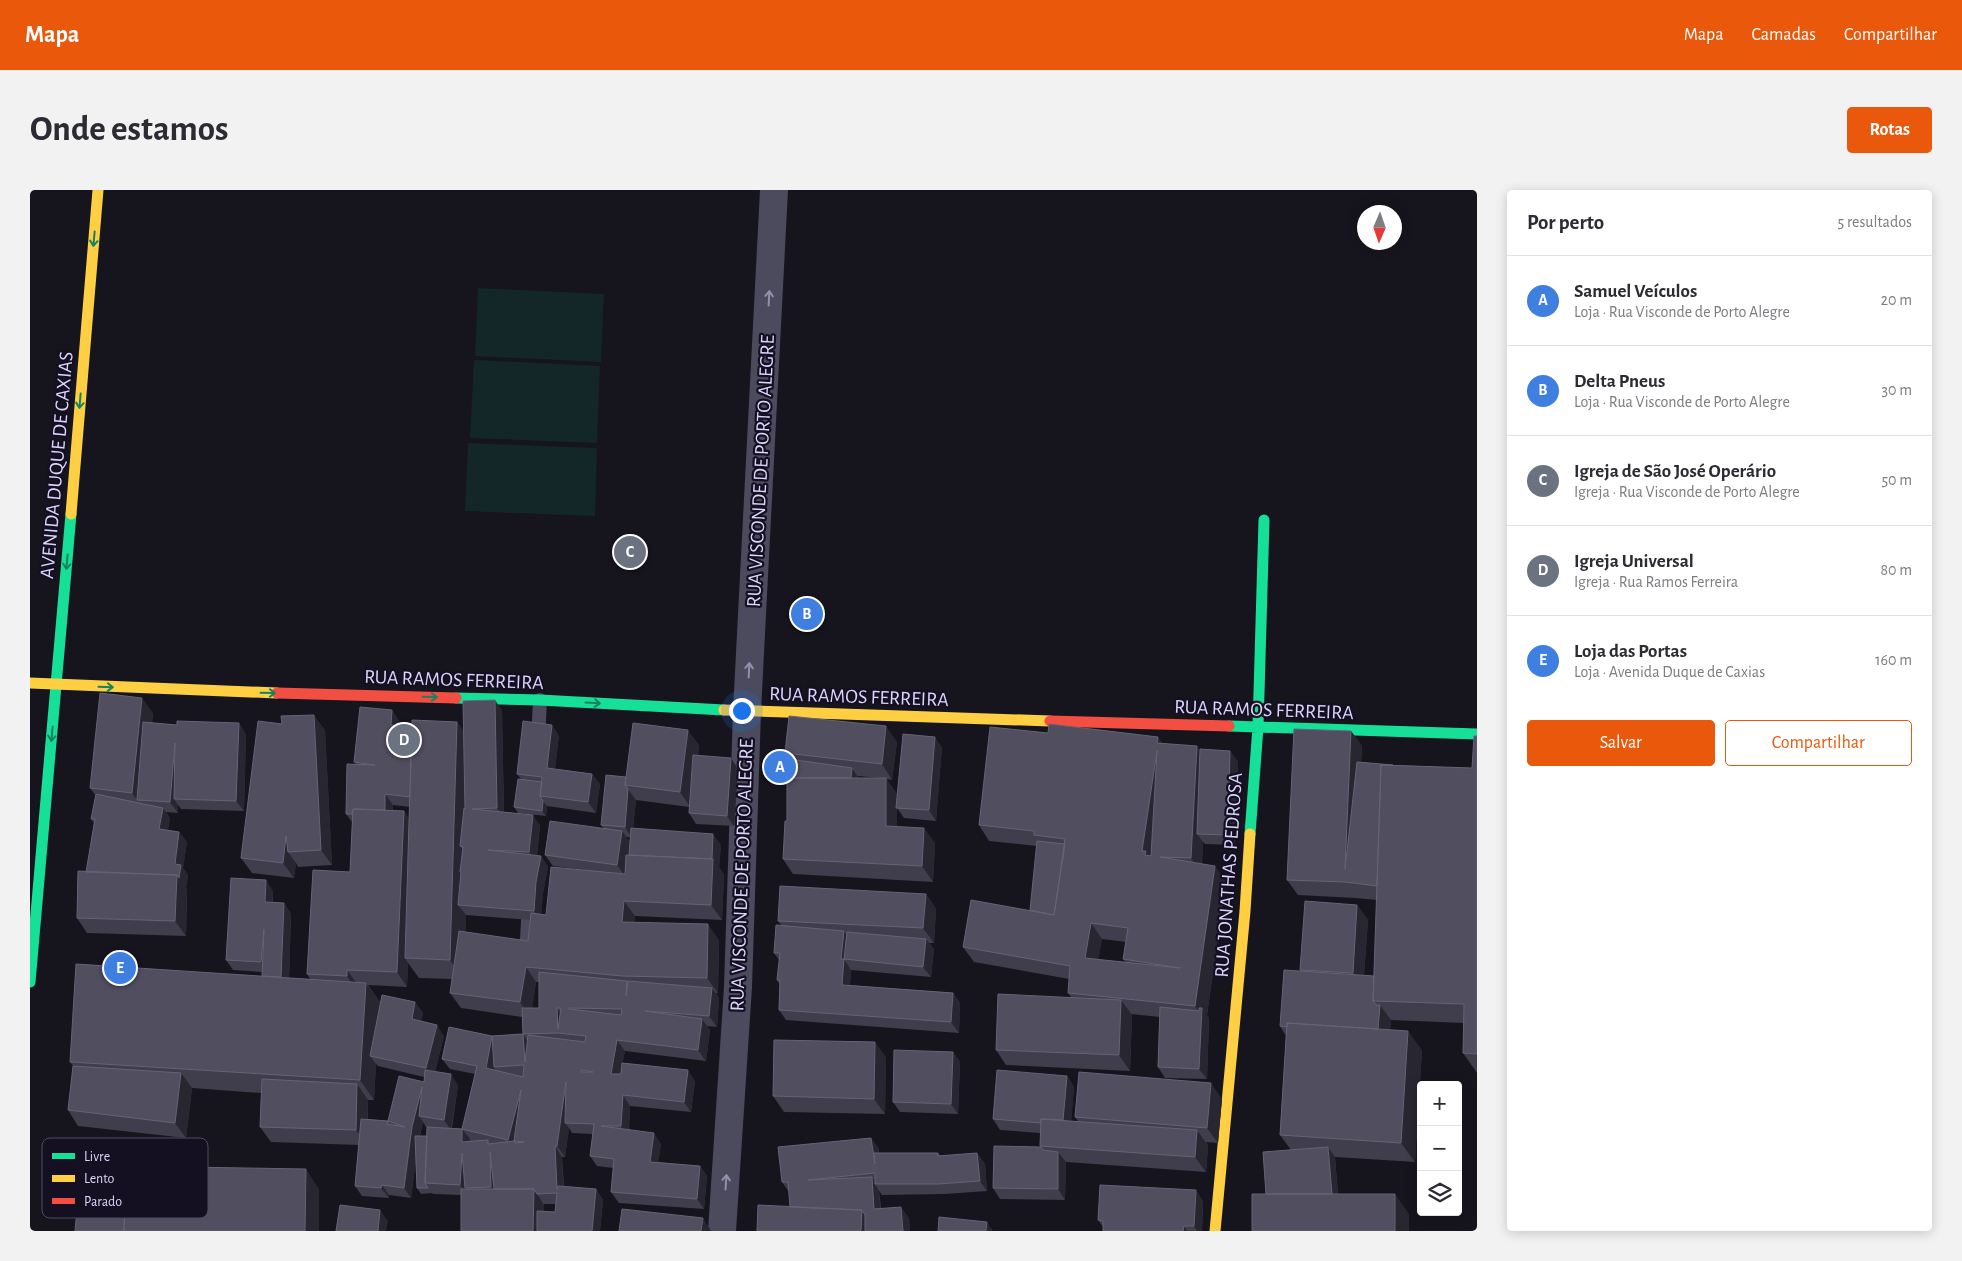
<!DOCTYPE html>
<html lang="pt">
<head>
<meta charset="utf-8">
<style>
  body { margin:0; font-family:"Alegreya Sans",sans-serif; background:#f2f2f3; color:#2b2b33 }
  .controls { position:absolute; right:15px; bottom:15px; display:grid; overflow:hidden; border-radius:5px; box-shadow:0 2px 12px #0003 }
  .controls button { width:45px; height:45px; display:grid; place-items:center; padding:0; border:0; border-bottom:1px solid #e1e1e2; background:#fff; color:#2b2b33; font:25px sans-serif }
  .compass { position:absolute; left:1327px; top:15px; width:45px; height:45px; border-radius:50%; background:#fff; box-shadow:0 2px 12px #0003; rotate:182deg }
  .you { position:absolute; left:711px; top:520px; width:18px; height:18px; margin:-12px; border:4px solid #fff; border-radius:50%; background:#1a73e8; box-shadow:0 0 0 8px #1a73e833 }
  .badge { display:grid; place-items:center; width:32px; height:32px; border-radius:50%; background:#ea580c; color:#fff; font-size:16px; font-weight:700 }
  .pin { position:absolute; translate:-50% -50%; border:2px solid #fff; box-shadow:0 1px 5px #0006 }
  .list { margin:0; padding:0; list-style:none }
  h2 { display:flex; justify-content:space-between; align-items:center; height:65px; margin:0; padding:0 20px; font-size:21px }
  h2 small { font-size:16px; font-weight:400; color:#7c7c81 }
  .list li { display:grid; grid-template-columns:32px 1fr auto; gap:15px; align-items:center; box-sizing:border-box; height:90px; padding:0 20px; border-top:1px solid #e1e1e2 }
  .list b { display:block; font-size:19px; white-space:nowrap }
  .list p { margin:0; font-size:16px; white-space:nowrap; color:#7c7c81 }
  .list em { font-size:16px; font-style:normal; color:#7c7c81 }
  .actions { display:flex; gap:10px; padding:15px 20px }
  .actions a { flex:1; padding:11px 0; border:1px solid #ea580c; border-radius:5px; text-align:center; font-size:18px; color:#ea580c }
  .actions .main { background:#ea580c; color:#fff }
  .icon { flex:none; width:28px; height:28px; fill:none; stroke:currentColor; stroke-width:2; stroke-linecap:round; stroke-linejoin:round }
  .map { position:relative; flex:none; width:1447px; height:1041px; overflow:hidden; border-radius:5px }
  header { display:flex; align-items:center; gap:30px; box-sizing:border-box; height:70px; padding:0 25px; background:#ea580c; color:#fff }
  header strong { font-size:24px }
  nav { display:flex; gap:28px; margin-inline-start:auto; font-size:18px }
  .intro { display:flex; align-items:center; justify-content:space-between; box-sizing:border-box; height:120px; padding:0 30px }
  h1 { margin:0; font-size:35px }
  .button { padding:12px 22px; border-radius:5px; background:#ea580c; color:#fff; font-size:18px; font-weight:700 }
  main { display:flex; gap:30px; padding:0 30px }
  aside { flex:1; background:#fff; border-radius:5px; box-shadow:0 2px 12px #0003 }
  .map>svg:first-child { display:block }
  .green { fill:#132728 }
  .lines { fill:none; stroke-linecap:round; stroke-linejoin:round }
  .lane { stroke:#4c4a5d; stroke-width:14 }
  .street { stroke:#4c4a5d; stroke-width:28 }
  .fast { stroke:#16e098; stroke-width:11 }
  .slow { stroke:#ffcf43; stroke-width:11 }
  .jam { stroke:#f24e42; stroke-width:11 }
  .wall { fill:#403d4c; fill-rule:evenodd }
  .shaded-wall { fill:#282631 }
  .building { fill:#504e5f; stroke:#666377; fill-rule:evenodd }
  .oneway { stroke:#158262 }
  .oneway2 { stroke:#948fac }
  .labels { text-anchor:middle; stroke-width:4.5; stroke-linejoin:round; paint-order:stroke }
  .street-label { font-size:20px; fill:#dbd4fb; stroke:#141021 }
  .key { fill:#141021; stroke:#504b62; stroke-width:1 }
  .key-label { font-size:14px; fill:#dbd4fb }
</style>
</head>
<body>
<header>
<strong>Mapa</strong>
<nav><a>Mapa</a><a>Camadas</a><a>Compartilhar</a></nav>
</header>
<div class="intro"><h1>Onde estamos</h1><a class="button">Rotas</a></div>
<main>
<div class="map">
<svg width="1447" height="1041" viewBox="0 0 1447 1041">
  <rect width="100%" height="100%" fill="#16141d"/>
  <path class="green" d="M448 98 574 104 571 172 445 166Z
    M444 170 570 176 567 253 440 248Z
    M438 253 567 258 565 326 435 321Z"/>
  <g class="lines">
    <path class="lane" d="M508 551 510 510
      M496 768 499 712"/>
    <path class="street" d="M692 1041 708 797 717 521 744 0"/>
    <path class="fast" d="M426 508 510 510 694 520
      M1199 536 1447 544
      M1220 644 1228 537 1234 330
      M0 792 41 324"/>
    <path class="slow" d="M41 324 68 0
      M0 493 247 503
      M694 520 1020 531
      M1185 1041 1215 721 1220 644"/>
    <path class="jam" d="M247 503 426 508
      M1020 531 1199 536"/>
  </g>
  <path class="wall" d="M362 520 369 531V536L382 537 427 532 434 542 472 520 474 622 510 635 507 666H511L518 677 513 703 511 724 516 725 555 680 523 676 515 665 574 639 571 635 596 587 669 555 668 566 708 579 704 636 666 634 659 623V617L606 610 603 638 691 655 689 677 694 685 692 730 605 726 604 733 689 750 688 803H686L689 808 687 837 677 836 680 840 676 871 595 861 592 874 665 891 661 922 600 916 599 939 631 954 628 972 670 976 677 986 674 1019 589 1013 581 1002 583 978 567 976 560 966 563 944 542 943 539 938 535 967H532L534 996 566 999 573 1010 570 1041H431V1005L403 1004 402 1003 391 1004 387 998 386 970 381 1008 359 1005V1008L332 1006 325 996 329 955 241 952 230 937 231 903 162 898 156 948 48 936 38 920 43 876 40 872 232 786V782L203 780 196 770 243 701V713H254L261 724 259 788 280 789 277 784 320 682 322 632 316 624 326 574 324 572ZM363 615 380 617 379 629 374 621 363 620ZM596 647H601L599 665H598L600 652ZM436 725 500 730 498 751 435 742ZM378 773 389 788 422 789 420 803 431 818 492 827 493 844 462 846 412 869 420 879 445 884 432 939 422 938 428 895 405 882 414 846 391 831 393 823 385 812 349 819 350 812 338 795 377 797ZM506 792H509V818H502ZM346 874 348 876 394 887V892L358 931 338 929V910H344ZM393 932 396 937 404 938 397 946H390ZM514 1014H526L525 1022 514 1021Z
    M123 523 122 533 216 544 214 621 151 619 148 615V623L136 622 140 628 138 640 149 642 157 652 153 678 158 685 156 698 157 700 156 746 57 743 47 728 56 682 64 633 61 629 66 606 60 598Z
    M295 540 302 675 268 677 266 673 264 688 222 683 211 668Z
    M1321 541 1332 556 1331 572 1363 575 1442 578 1447 546V883L1433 863 1434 833 1361 830 1360 839 1392 860 1385 972 1305 967 1308 1004 1379 1024 1236 1004 1261 960 1250 945 1256 846 1250 836 1271 781 1270 780 1327 715 1338 730 1334 786H1344L1347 710 1325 708 1268 705 1257 690Z
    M1018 543 1128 547 1132 554 1170 560 1208 571 1205 655 1175 654 1173 652 1172 674 1196 691 1177 825 1179 828 1177 889 1135 888 1128 877 1130 827 1101 824 1102 825 1100 881 976 875 966 860 1041 807 1038 803 1039 789 944 772 933 757 1000 720 1007 656 959 651 949 635ZM1072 749 1096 752 1093 769 1096 773 1068 770Z
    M529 545 525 579 562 584 570 594 566 623 517 616 516 626 488 623 484 617 491 589 487 584Z
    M867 552 862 590 856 589 867 604V614L912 557 906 631 874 628 867 618V637L905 653 903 692 763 684 753 669 757 631V596L755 593 759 569 755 563ZM827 586 851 588H829Z
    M896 704 906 719 904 753H899L904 759 901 787 821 780 820 795 923 803 930 813 929 843 756 830 749 820 750 795 747 790 749 770 744 763 752 736 748 731Z
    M923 862 930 872 928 924 870 922 863 912Z
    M856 867 855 924 754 922 743 906Z
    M1037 886 1044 897 1041 931H1048L1045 927 1192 909 1188 953 1176 952 1178 956 1176 982 1036 972 1035 1010 970 1009 963 998 1011 957 1010 956V943L970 940 963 929Z
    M841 948 849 959V963H908L911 966 947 963 955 974 957 1001 915 1004 852 1005 849 1001 851 1018 879 1028 880 1041H727L760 1017 759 1002 752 992Z
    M1173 1011 1172 1041H1073V1037L1068 1030Z"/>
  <path class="shaded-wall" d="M112 508 123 523 114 610H107L102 603Z
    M465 510 472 520 474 628 467 618Z
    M362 520 369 531 368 545 361 535Z
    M284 525 295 540 302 675 291 660Z
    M427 532 441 552 433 657 430 656 438 667 431 682H430L437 693 428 715 436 725 434 789 420 770Z
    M209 533 216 544 214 621 206 611Z
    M522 535 529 545 524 588 517 578Z
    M856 536 867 552 862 590 852 574Z
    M658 540 669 555 661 618 650 602Z
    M1321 541 1332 556 1326 694 1315 679Z
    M905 547 912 557 906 631 899 620Z
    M1128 547 1138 562 1127 553Z
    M145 553 144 609 148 615V623L140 612Z
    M1167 556 1178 571 1167 644 1173 652 1171 684 1161 668Z
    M1127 561 1126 680 1112 661Z
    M1200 561 1208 571 1205 655 1198 645Z
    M701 568 708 579 704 636 697 626Z
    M822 578 829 589 820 593Z
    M562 584 570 594 566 623 558 612Z
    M856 588 867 604V652L856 636Z
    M598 599 606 610 602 648 595 637Z
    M355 604 363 615 362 635 355 625Z
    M513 611 517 616 516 626 512 621Z
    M133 618 140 628 136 649 129 639Z
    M374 621 384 636 375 768 378 773 377 797 367 782Z
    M503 625 510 635 506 673 499 662Z
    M894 638 905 653 903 692 892 676Z
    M592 641 600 652 595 686 587 675Z
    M149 642 157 652 153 678 158 685 156 698 157 700 156 746 145 731V674Z
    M683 644 691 655 689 677 694 685 692 730 681 715V674Z
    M256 646 258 662 266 673 264 688 253 673Z
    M511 666 518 677 513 703 511 731 504 721 506 692Z
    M1185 676 1196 691 1177 825 1179 828 1177 889 1169 879 1171 825 1165 816Z
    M236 690 243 701 242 723 235 712Z
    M896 704 906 719 904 753 893 738Z
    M594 711 605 726 602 748 592 732Z
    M254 713 261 724 259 798 251 788Z
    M1327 715 1338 730 1333 799 1323 783Z
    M1061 733 1072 749 1066 784 1055 768Z
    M678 734 689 750 688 803 677 788Z
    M234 739 238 782 231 772Z
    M814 741 821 752 814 769 821 780 819 805 812 795 811 769Z
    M896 749 904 759 901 787 893 777Z
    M496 777 506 792 501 828 490 812Z
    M317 780 328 795 327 802 317 786Z
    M336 793 350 812 346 867 340 866 346 874 344 910 330 890Z
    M682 798 689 808 687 837 679 826Z
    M923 803 930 813 929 843 921 832Z
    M1091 810 1102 825 1100 881 1089 865Z
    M385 812 393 823 389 839 382 829Z
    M1350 815 1361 830 1359 858 1348 843Z
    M527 818 534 829 528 839Z
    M672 829 680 840 676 871 668 860Z
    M407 835 414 846 403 889 396 878Z
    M1378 841 1392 860 1385 972 1371 953Z
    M493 844 500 855 495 872Z
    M462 846 464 877 465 879 463 888 456 878Z
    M587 850 595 861 588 894 581 884Z
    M845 852 856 867 855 924 844 909Z
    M923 862 930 872 928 924 921 914Z
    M658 880 665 891 661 922 654 912Z
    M151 883 162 898 156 948 145 933Z
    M421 884 428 895 421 940 414 930Z
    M1037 886 1044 897 1040 945 1033 935Z
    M536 892 535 933 539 938 535 967 527 956Z
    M1181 893 1192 909 1188 953 1177 938Z
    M327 894 338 910 337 955 326 940Z
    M392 897 389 926 393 932 389 948 381 1008 374 998 382 937Z
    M491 900 484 951 492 961H485L478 950Z
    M593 905 600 916 598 946 591 936Z
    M432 939 440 949 439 962 432 952Z
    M1167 940 1178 956 1176 982 1165 967Z
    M624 943 631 954 627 982 620 972Z
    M841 948 849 959 852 985 845 974Z
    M525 956 532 967 534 1010 527 999Z
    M1298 957 1305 967 1309 1018 1302 1008Z
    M460 962 465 1002 461 997Z
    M1028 962 1036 972 1035 1010 1028 999Z
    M432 963 438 1005 430 995Z
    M947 963 955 974 957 1001 950 991Z
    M105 969 116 984 104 980Z
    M670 976 677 986 674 1019 667 1009Z
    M276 979 289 999V1041H275Z
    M842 987 847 994H845L849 1001 851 1029 844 1019Z
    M352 995 359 1005V1008L351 998Z
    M504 999 514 1015V1041H503Z
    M566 999 573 1010 570 1041H562Z
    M1166 1000 1173 1011 1172 1041H1167L1164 1036Z
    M1365 1004 1379 1024V1041H1365Z
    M871 1017 879 1028 880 1041H873Z
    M350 1020 358 1031 356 1041H348Z
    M832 1020 843 1035 842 1041H831Z
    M673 1028 681 1041H671Z
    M957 1032 963 1041H956Z
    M1154 1036 1157 1041H1153Z"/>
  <path class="building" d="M70 503 112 508 102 603 60 598Z
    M465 510 467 618 442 619 503 625 499 662 458 660 511 666 506 692 504 721 428 715 431 682H430L433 657 430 656 434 618 435 619 433 511Z
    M330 517 362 520 361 535 382 537 380 607 355 604V620L323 619 322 624H316L317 574 345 575 324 572Z
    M284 525 291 660 258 662 256 646 253 673 211 668 228 531 252 534 251 526Z
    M759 526 856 536 852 574 755 563Z
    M382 530 427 532 420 770 375 768Z
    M147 531 209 533 206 611 144 609 145 553 140 612 107 610 113 532 147 535Z
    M493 531 522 535 517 578 562 584 558 612 510 606 512 587 487 584Z
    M603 533 658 540 650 602 595 595Z
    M1019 534 1128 547 1127 553 1167 556 1161 668 1130 667 1185 676 1165 816 1038 803 1040 776 933 757 941 710 1024 725 1035 649 1004 645V641L949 635 960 537 1018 543ZM1127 561 1121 666 1115 665 1116 661H1112ZM1061 733 1098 738 1093 769 1150 778 1055 768Z
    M1264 539 1321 541 1315 679 1327 572 1363 575H1351L1347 696 1315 692 1257 690Z
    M873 544 905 547 899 620 866 618Z
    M1444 546H1447V864L1433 863 1434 814 1343 811 1351 575 1442 578Z
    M1170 559 1200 561 1198 645 1167 644Z
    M663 565 701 568 697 626 659 623Z
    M759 569 822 578 821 588H757V593H755Z
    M576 585 596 587 595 595 598 599 595 637 571 635Z
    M757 588H856V636L894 638 892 676 753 669 755 631H757Z
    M488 589 512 592 510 606 513 611 512 621 484 617Z
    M66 604 133 618 129 639 149 642 145 674 151 675 149 688 147 685 56 682 65 629H61Z
    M323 619 374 621 367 782 317 780V786L277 784 283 680 320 682Z
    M520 631 592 641 587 675 515 665Z
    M601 638 683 644 682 669 599 665Z
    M1007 651 1035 654 1024 725 1000 720Z
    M596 665 683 669 681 715 594 711 592 732 678 734 677 788 592 786 496 777 490 812 420 803 429 741 498 751 501 723 516 725 521 677 595 684Z
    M48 681 147 685 145 731 47 728Z
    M201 688 236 690 235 712 254 713 251 787 232 786 234 739 231 772 196 770Z
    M750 696 896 704 893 738 748 731Z
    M1275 711 1327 715 1323 783 1270 780Z
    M746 735 814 741 811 769H814L812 795 923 803 921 832 749 820 750 790H747L750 763H744Z
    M817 742 896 749 893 777 814 769Z
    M46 774 336 793 330 890 40 872Z
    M1254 780 1344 786 1343 811 1346 815H1350L1348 839 1257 833V837L1250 836Z
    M509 782 597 791 596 806 598 791 682 798 679 826 615 821 672 829 668 860 587 850 581 884H591L592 873 658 880 654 912 593 905 591 936H571L624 943 620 972 670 976 667 1009 581 1002 584 969 560 966 564 934 535 933 536 892 527 956H525L527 999 528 996 566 999 562 1041H507V1021L525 1022 527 1003 507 1004 504 999H464L460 962 461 997 435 998 432 963 430 995 395 993 397 937 432 939 447 876 412 869 419 837 462 846 456 878 493 887 494 875 464 877 462 846 493 844 492 818H509ZM527 818H531L528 839ZM539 818 592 819 591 825 539 819ZM528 843 556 846 555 852 498 845 495 872 493 844ZM552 880 563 882H551ZM491 900 484 951 494 952 485 953 484 951 458 954V950L432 952V939L478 950Z
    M968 804 1091 810 1089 865 966 860Z
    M352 805 385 812 382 829 407 835 396 878 340 866Z
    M1130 817 1169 821V818H1172L1169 879 1128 877Z
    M1257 833 1378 841 1371 953 1250 945Z
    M744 850 845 852 844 909 743 906Z
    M864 860 923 862 921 914 863 912Z
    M43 876 151 883 145 933 38 920Z
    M395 880 421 884 414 930 389 926 392 897 382 937 374 998 352 995 351 998 325 996 331 929 358 931 357 934 375 937 358 931 369 886 394 892Z
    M967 880 1037 886 1033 930 1011 929V933L963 929Z
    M1049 882 1181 893 1177 938 1045 927Z
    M232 889 327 894 326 940 230 937Z
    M1011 929 1167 940 1165 967 1010 956Z
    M385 946H397L395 993 398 998H387Z
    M841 948 845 974 844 963H908V966L947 963 950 991 908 994H845V983L778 990 842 987 844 1019 871 1017 873 1041H835V1025L832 1020H830L760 1017 758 992H752L748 957Z
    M964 956 1011 957 1013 960 1028 962V999L963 998Z
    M1298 957 1302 1004H1236L1233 962Z
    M52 964 105 969 104 976H96L94 1041H45Z
    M96 976 276 979 275 1041H94Z
    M1070 995 1166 1000 1164 1036H1154L1153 1041H1073V1031L1068 1030Z
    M431 999H504L503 1041H431Z
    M1222 1004H1365V1041H1222Z
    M310 1015 350 1020 348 1041H306Z
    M728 1015 832 1020 831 1041H727Z
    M592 1019 673 1028 671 1041H589Z
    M909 1027 957 1032 956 1041H908Z"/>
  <defs><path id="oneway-shaft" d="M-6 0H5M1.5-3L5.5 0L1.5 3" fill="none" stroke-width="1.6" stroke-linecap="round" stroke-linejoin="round" transform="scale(1.25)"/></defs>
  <g class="oneway">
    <use href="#oneway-shaft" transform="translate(64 49) rotate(95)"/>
    <use href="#oneway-shaft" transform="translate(50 211) rotate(95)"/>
    <use href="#oneway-shaft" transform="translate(37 372) rotate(95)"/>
    <use href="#oneway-shaft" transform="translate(76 497) rotate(2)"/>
    <use href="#oneway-shaft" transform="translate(238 503) rotate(1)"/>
    <use href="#oneway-shaft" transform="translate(400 507) rotate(1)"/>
    <use href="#oneway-shaft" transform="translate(563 513) rotate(3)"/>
    <use href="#oneway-shaft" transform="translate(22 544) rotate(95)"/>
  </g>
  <g class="oneway2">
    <use href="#oneway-shaft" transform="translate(739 108) rotate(-87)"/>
    <use href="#oneway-shaft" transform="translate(719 480) rotate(-87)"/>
    <use href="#oneway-shaft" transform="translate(696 992) rotate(-86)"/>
  </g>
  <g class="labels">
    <g class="street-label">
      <text transform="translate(26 275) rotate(-85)" y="7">AVENIDA DUQUE DE CAXIAS</text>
      <text transform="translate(730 281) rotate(-87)" y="7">RUA VISCONDE DE PORTO ALEGRE</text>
      <text transform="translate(424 489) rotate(2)" y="7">RUA RAMOS FERREIRA</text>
      <text transform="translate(829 506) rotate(2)" y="7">RUA RAMOS FERREIRA</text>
      <text transform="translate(1234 519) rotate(2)" y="7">RUA RAMOS FERREIRA</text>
      <text transform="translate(711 685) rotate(-88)" y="7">RUA VISCONDE DE PORTO ALEGRE</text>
      <text transform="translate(1198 685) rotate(-86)" y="7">RUA JONATHAS PEDROSA</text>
    </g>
  </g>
  <rect x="12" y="948" width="166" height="80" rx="8" class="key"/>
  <rect x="22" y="963" width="23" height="6" fill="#16e098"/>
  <rect x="22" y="985" width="23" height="7" fill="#ffcf43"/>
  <rect x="22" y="1008" width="23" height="6" fill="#f24e42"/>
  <g class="key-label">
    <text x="54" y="971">Livre</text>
    <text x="54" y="993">Lento</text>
    <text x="54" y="1016">Parado</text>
  </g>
</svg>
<div class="controls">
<button>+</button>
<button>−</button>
<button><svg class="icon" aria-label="layers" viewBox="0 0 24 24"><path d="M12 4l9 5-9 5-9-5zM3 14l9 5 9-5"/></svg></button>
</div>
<svg class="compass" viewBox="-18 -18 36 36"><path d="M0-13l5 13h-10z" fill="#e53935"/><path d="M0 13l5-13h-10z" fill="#7c7c81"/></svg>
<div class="you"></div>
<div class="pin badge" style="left:750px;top:577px;background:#3f7fe0">A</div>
<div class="pin badge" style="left:777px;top:424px;background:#3f7fe0">B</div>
<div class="pin badge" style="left:600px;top:362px;background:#6b7280">C</div>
<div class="pin badge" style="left:374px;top:550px;background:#6b7280">D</div>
<div class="pin badge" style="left:90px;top:778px;background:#3f7fe0">E</div>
</div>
<aside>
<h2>Por perto<small>5 resultados</small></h2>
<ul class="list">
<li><span class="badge" style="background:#3f7fe0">A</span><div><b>Samuel Veículos</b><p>Loja · Rua Visconde de Porto Alegre</p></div><em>20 m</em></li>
<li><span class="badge" style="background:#3f7fe0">B</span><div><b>Delta Pneus</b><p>Loja · Rua Visconde de Porto Alegre</p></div><em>30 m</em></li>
<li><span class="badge" style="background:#6b7280">C</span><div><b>Igreja de São José Operário</b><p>Igreja · Rua Visconde de Porto Alegre</p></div><em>50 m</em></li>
<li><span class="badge" style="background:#6b7280">D</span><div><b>Igreja Universal</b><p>Igreja · Rua Ramos Ferreira</p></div><em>80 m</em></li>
<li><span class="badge" style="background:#3f7fe0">E</span><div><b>Loja das Portas</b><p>Loja · Avenida Duque de Caxias</p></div><em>160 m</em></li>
</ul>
<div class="actions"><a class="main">Salvar</a><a>Compartilhar</a></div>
</aside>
</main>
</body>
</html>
